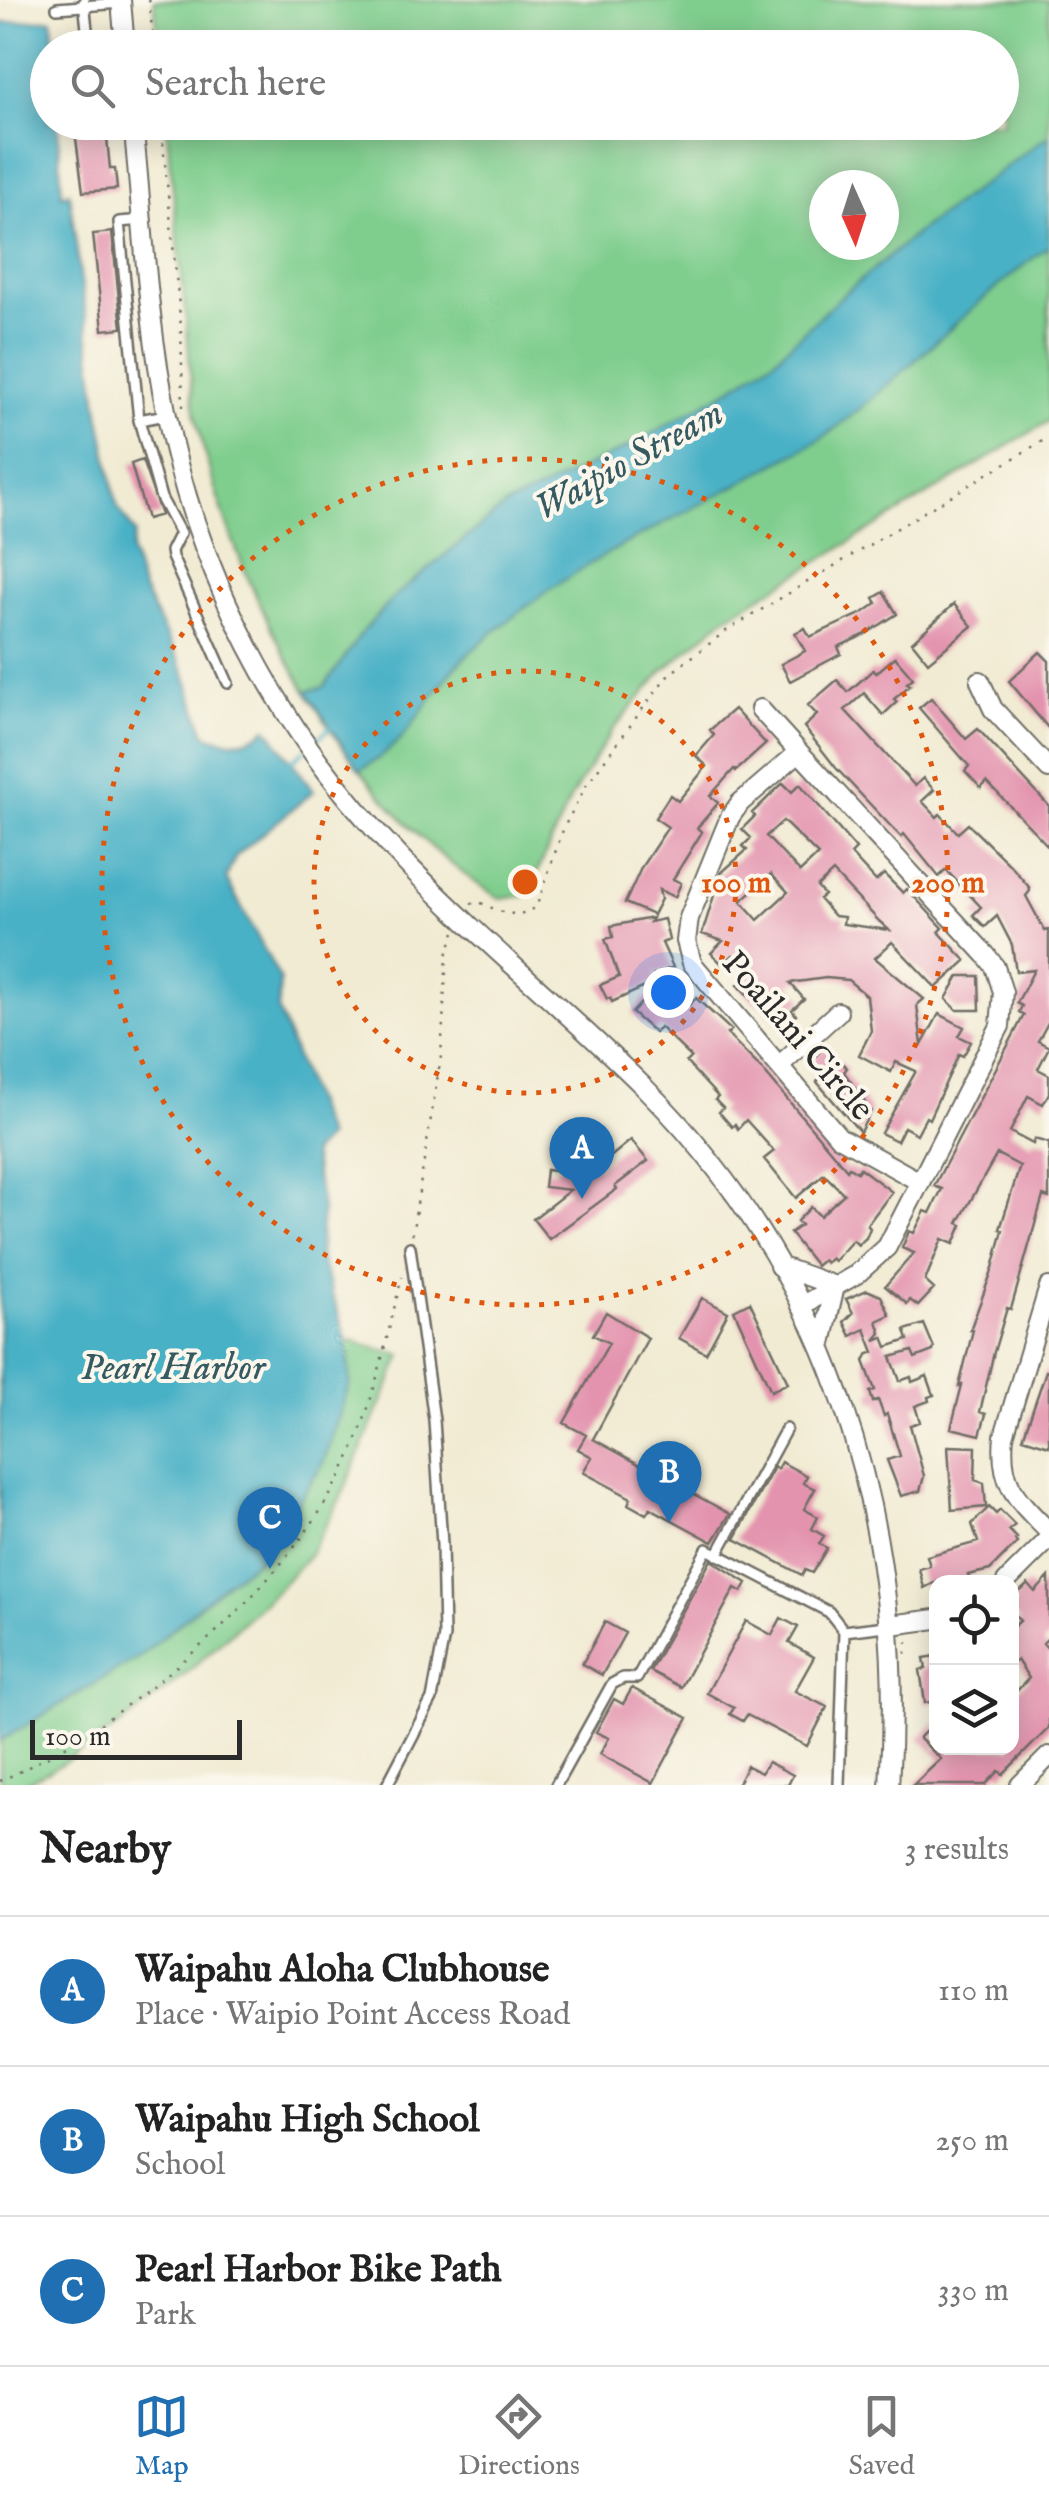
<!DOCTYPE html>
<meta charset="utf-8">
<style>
:root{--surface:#fff;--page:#f2f2f2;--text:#222;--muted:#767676;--line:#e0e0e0;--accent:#1f6fb2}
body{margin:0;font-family:"IM FELL English",serif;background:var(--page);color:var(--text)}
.controls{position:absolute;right:30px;bottom:30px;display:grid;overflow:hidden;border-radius:20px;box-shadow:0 5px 25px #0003}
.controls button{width:90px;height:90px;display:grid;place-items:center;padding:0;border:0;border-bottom:2px solid var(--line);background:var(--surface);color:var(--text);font:50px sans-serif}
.compass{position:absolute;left:809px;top:170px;width:90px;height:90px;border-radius:50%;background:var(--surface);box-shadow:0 5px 25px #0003;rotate:177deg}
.scale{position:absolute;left:30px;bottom:25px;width:212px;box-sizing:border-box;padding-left:10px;border:5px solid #2b2b2b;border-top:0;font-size:28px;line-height:35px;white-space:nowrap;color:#2b2b2b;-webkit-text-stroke:8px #fbf7ec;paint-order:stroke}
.you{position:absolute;left:668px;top:992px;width:35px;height:35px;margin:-25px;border:8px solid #fff;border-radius:50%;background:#1a73e8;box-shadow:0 0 0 15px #1a73e833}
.badge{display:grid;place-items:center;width:65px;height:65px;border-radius:50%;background:var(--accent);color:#fff;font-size:32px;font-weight:700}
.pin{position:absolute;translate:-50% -82px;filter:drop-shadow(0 2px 5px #0008)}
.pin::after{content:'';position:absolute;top:52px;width:35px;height:30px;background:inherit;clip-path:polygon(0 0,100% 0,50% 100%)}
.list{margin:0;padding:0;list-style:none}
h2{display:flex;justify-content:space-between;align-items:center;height:130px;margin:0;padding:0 40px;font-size:42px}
h2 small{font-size:32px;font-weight:400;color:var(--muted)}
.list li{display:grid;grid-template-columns:65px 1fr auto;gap:30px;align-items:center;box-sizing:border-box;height:150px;padding:0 40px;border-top:2px solid var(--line)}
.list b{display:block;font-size:38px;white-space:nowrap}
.list p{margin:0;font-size:32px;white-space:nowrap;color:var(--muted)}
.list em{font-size:32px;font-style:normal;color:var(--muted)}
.icon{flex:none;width:55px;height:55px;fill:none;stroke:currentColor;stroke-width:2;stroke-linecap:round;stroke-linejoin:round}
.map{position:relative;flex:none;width:1049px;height:1785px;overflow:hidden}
.search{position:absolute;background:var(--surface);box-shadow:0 5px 25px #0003;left:30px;right:30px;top:30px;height:110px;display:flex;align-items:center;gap:25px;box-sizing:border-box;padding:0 35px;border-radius:55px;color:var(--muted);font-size:38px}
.sheet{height:580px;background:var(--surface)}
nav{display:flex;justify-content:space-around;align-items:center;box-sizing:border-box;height:140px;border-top:2px solid var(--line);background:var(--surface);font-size:28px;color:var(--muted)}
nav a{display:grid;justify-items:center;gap:5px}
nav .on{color:var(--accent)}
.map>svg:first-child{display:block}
</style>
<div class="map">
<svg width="1049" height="1785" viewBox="0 0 1049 1785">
<rect width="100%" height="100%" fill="#fbf7ec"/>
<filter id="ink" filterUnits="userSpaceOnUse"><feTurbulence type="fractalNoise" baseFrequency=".01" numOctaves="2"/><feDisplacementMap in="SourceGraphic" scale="20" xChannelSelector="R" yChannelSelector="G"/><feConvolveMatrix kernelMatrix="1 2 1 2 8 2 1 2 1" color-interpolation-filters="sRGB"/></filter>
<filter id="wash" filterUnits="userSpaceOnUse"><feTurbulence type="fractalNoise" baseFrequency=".0048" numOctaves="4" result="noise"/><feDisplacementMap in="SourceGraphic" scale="40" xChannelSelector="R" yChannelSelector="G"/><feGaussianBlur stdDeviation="2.25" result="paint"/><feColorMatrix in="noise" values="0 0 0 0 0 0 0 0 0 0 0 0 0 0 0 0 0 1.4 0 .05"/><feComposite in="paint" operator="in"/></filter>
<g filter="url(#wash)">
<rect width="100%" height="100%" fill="#f1ebd3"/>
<path fill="#7fce8e" stroke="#557c5c" stroke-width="2.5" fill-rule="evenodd" d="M154 0H1049V421L722 620 663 671 612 731 571 797 527 895 501 899C345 805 234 592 196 417 190 385 189 351 186 319 179 253 173 188 166 123L1002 122V48L159 47ZM824 185H884V245H824Z
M347 1340 402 1355 341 1497 310 1554 276 1591 188 1672 129 1719 58 1766 21 1785H0V1741L142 1655 227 1582 264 1556 323 1463 350 1383Z"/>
<path fill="#48b1c6" stroke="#3a6e78" stroke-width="2.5" d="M52 19 54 47 48 48V122L58 123 62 195 69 192 99 412 117 506 135 533 131 551 142 588 184 671 205 734C226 744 248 744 267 728L314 791 236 856 226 878 280 979 278 1010 327 1138 312 1153 322 1209 319 1255 347 1340 350 1383 323 1463 263 1556 227 1582 142 1655 0 1741V23Z
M1049 135V246C971 303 906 375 829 433 811 446 789 456 769 467 693 511 609 546 538 598 514 616 488 635 466 656 427 693 410 746 359 770L306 691 324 687 361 634 395 596 505 506 626 448 727 391 775 359 837 300 919 231Z"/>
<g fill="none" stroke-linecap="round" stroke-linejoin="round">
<path stroke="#48b1c6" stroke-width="4" d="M312 743 331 727
M292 761 305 750"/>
</g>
<g id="blocks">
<path fill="#e393ae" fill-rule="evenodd" d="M106 128 110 169H115L117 189 83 192 75 131Z
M112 232 122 328 103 330 93 234Z
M142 460 161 515 147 519 131 464Z
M884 592 897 614 864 635 838 647 841 654 790 681 781 664 805 651 795 633 805 628 810 637 863 613 877 603 874 598Z
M954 604 972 626 928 662 912 642Z
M1040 652 1049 661V729L1009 681Z
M895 657 913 678 907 683 910 685 894 699 897 702 883 715 864 693 845 710 915 786 923 778 934 790 922 801 937 817 940 814 958 833 968 824 1012 867 1029 887 1030 891 1026 896 1045 931 1049 930V1021L1038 1041 1049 1047 1038 1069 1049 1075V1093L1043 1104 1028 1096 1010 1132 1033 1144 1034 1139 1049 1143V1198L1043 1196 1011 1309 1007 1308 994 1352 980 1412 986 1414 980 1435 951 1428 962 1385 959 1386 973 1330H970L993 1268 1003 1230 1000 1229 1020 1166 997 1154 958 1223 962 1225 954 1244 942 1239 925 1281 934 1289 918 1306 910 1300 907 1304 885 1286 914 1253 902 1248 909 1231 914 1233 925 1211 930 1213 942 1189 934 1186 1024 1015 1019 1012 1022 1006 1017 1003 1034 970 1016 972 1012 945 997 916 985 927 973 915 981 907 946 870 939 877 904 834 901 837 836 768 804 727 817 715 808 705 837 680 848 692 873 670 876 673Z
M931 698 966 739 978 729 1049 806V847L987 782 981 788 965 771 969 766 919 708Z
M734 709 766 744 736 771 734 769 710 796 718 803 697 828 702 832 673 879 681 883 675 897 659 890 661 899 653 915 625 903 642 866 668 827 655 818 670 795 678 801 707 766 696 756 714 735 710 730Z
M783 783 792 792 800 784 856 849 851 854 876 881 884 874 903 893 907 889 943 928 939 932 966 961 936 988 892 942 875 958 924 999 917 1005 922 1045 939 1014 964 1027 959 1036 971 1042 963 1056 959 1054 929 1119 926 1117 917 1134 904 1127 897 1141 881 1133 916 1071 896 1062 891 1072 859 1055 871 1031 867 996 848 980 826 978 790 983 804 999 792 1010 796 1015 782 1027 760 1002 757 1005 738 985 751 973 733 955 723 965 711 953 723 941 702 934 721 873 747 850 743 846 751 838 742 829 755 816 752 813ZM783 821 818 855 800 872 766 836ZM833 872 879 921 889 930 843 924 844 917 834 916 819 899 824 895 817 887ZM771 874 788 892 758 920 741 901Z
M652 918 650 922 664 919 669 940 662 943 673 967 654 975 660 980 612 1002 610 998 607 999 600 985 619 977 605 939 613 937 611 926Z
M959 976H979L980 1010H957L946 999Z
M661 981 689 1005 696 998 731 1030 727 1034 761 1068 847 1170 849 1167 857 1172 860 1168 892 1192 867 1225 870 1228 866 1238 858 1245 853 1240 834 1261 831 1258 826 1263 823 1260 816 1266 790 1233 801 1225 797 1221 811 1207 820 1216 844 1194 824 1174 796 1198 764 1159 774 1151 746 1120 738 1129 735 1124 732 1127 719 1112 723 1108 715 1100 718 1097 686 1062 691 1057 660 1027 655 1033 632 1013Z
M824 1047 847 1068 844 1072 871 1111 860 1132 817 1082 825 1072 812 1060Z
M631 1140 648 1161 615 1186 617 1189 549 1239 533 1219 570 1190 544 1187 546 1170 555 1171 582 1150 597 1168Z
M867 1290 881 1296 890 1315 877 1321 881 1333 875 1340 883 1337 887 1347 908 1340 905 1330 924 1324 934 1348 933 1351 915 1358 912 1351 891 1357 900 1381 911 1377 912 1382 927 1376 934 1395 928 1397 929 1401 915 1406 920 1422 910 1425 924 1476 920 1491 901 1496 887 1460 900 1456 887 1414 884 1416 878 1400 873 1402 870 1392 875 1390 864 1361 867 1355 874 1352 865 1329 851 1336 844 1322 853 1313 846 1299Z
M702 1298 728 1312 706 1353 679 1338Z
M750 1302 788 1383 771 1391 734 1310Z
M606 1312 648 1338 593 1439 730 1514 713 1542 650 1508 646 1514 628 1504 631 1498 583 1472 592 1457 578 1449 586 1435 564 1423 609 1343 593 1335Z
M1046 1371 1049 1372V1446L1023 1438Z
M948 1446 976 1447 975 1480 984 1483 986 1507 952 1510Z
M781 1462 807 1476 803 1483 815 1489 804 1509 818 1517 812 1529 824 1536 819 1544 827 1548 812 1573 805 1570 802 1575 735 1539 774 1467 777 1469Z
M989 1507 996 1514 1000 1510 1015 1525 1009 1530 1017 1538 1015 1540 1017 1543 990 1570 968 1575 970 1582H936L924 1588 919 1569 930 1566 927 1556 978 1542 972 1524Z
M711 1560 747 1583 742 1592 735 1588 681 1687 650 1671Z
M1049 1577V1637L1043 1643 1049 1650V1728L1003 1774 999 1771 985 1785H913L941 1759 919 1738 936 1721V1748H1012V1696L1029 1678 1017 1660 1012 1664V1628L1020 1621 1012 1612V1605L1016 1600 1014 1597 1028 1584 1035 1592Z
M781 1618 798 1627 789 1643 814 1657 795 1691 827 1707 807 1746 747 1715 743 1721 730 1714 734 1708 707 1693 746 1621 772 1635Z
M605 1622 625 1633 602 1675 582 1664Z
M936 1656V1701L925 1703 920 1670 926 1669 924 1658Z
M632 1688 688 1718 653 1783 600 1754 609 1738 596 1732 614 1699 623 1704Z
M768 1762 793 1775 788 1785H737L747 1766 761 1773Z"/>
</g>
</g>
<g filter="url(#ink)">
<use href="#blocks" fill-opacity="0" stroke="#706e66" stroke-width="2.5"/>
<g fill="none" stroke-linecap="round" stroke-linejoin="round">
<g stroke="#706e66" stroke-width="14">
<path id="lane" d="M84 1 89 48
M57 8 121 3
M143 220 119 222 139 420 161 498 180 533 171 551 172 557 228 683
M139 420 166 415
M717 1555 786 1429
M844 1631 886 1626
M387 1785 432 1699 444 1636 442 1544 434 1420 410 1247
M556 1785 612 1684 623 1678H637L707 1549 829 1612 844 1631 839 1785"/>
</g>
<g stroke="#706e66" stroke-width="22">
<path id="street" d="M121 0 125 48
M133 122C143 220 147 320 167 416 188 522 231 625 288 716 380 863 523 967 644 1087 832 1275 908 1523 889 1785
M980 681 993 709 1049 769
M760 709 799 752
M780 1065 838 1012
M779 1266 835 1286 821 1348
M1049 1287 1004 1436C999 1485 1017 1499 1049 1532
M801 1306 857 1274 887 1247 1000 1026 1003 992 995 967 986 955 799 752 740 803 730 817 689 918 686 941 692 963 839 1137 920 1182
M1006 1582 1049 1539
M891 1625 936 1619
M1020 1785 1049 1756"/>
</g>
<path stroke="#706e66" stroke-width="2.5" stroke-dasharray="2.5 8" stroke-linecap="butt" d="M149 0 154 48
M161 122 181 327 183 407
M471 904 479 902C498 911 519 922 537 905L564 827 587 784 667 676 726 631 1049 437
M412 1235 441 1056 447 955 455 932
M906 1654 907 1642
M0 1781C124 1724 286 1591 345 1467 374 1406 385 1342 402 1277"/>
<use href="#lane" stroke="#fff" stroke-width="9"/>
<use href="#street" stroke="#fff" stroke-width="18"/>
</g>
</g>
<g fill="none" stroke="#df570e" stroke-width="5" stroke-dasharray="5 10">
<circle cx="525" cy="882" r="211"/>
<circle cx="525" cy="882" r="423"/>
</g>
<g text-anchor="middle" stroke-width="8" stroke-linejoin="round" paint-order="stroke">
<g font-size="35" fill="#2b2b2b" stroke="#fbf7ec">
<text transform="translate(799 1035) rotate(49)" y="12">Poailani Circle</text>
</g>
<g font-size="38" font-style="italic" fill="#355a61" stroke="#fbf7ec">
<text transform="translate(628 459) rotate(-29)" y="13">Waipio Stream</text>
<text x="173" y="1379">Pearl Harbor</text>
</g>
</g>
<circle cx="525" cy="882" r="15" fill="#df570e" stroke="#fbf7ec" stroke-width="5"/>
<g font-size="30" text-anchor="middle" font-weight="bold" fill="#df570e" stroke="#fbf7ec" stroke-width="8" stroke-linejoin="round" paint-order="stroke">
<text x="736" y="892">100 m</text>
<text x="948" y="892">200 m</text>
</g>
</svg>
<div class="controls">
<button><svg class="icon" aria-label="locate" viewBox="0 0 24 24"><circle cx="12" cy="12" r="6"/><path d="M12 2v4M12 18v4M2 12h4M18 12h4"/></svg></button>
<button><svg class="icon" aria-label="layers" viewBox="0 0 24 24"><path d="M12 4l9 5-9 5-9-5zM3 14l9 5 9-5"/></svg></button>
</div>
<svg class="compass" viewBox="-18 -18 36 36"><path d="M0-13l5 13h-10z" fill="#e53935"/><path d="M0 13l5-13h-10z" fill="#767676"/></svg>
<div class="scale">100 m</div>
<div class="you"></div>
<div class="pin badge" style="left:582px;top:1199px">A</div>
<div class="pin badge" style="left:669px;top:1523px">B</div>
<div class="pin badge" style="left:270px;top:1569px">C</div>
<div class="search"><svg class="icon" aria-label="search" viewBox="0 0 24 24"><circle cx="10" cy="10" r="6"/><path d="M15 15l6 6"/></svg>Search here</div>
</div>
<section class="sheet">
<h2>Nearby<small>3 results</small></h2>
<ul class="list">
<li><span class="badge">A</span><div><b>Waipahu Aloha Clubhouse</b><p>Place · Waipio Point Access Road</p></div><em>110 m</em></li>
<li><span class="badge">B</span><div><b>Waipahu High School</b><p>School</p></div><em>250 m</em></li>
<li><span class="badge">C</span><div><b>Pearl Harbor Bike Path</b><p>Park</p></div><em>330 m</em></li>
</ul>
</section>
<nav>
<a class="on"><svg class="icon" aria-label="map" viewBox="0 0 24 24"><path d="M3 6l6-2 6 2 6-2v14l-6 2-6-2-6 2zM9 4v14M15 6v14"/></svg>Map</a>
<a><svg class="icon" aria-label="directions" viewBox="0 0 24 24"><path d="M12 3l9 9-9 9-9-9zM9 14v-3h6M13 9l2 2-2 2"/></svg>Directions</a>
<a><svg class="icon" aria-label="saved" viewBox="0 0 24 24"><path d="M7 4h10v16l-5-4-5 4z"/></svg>Saved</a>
</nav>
